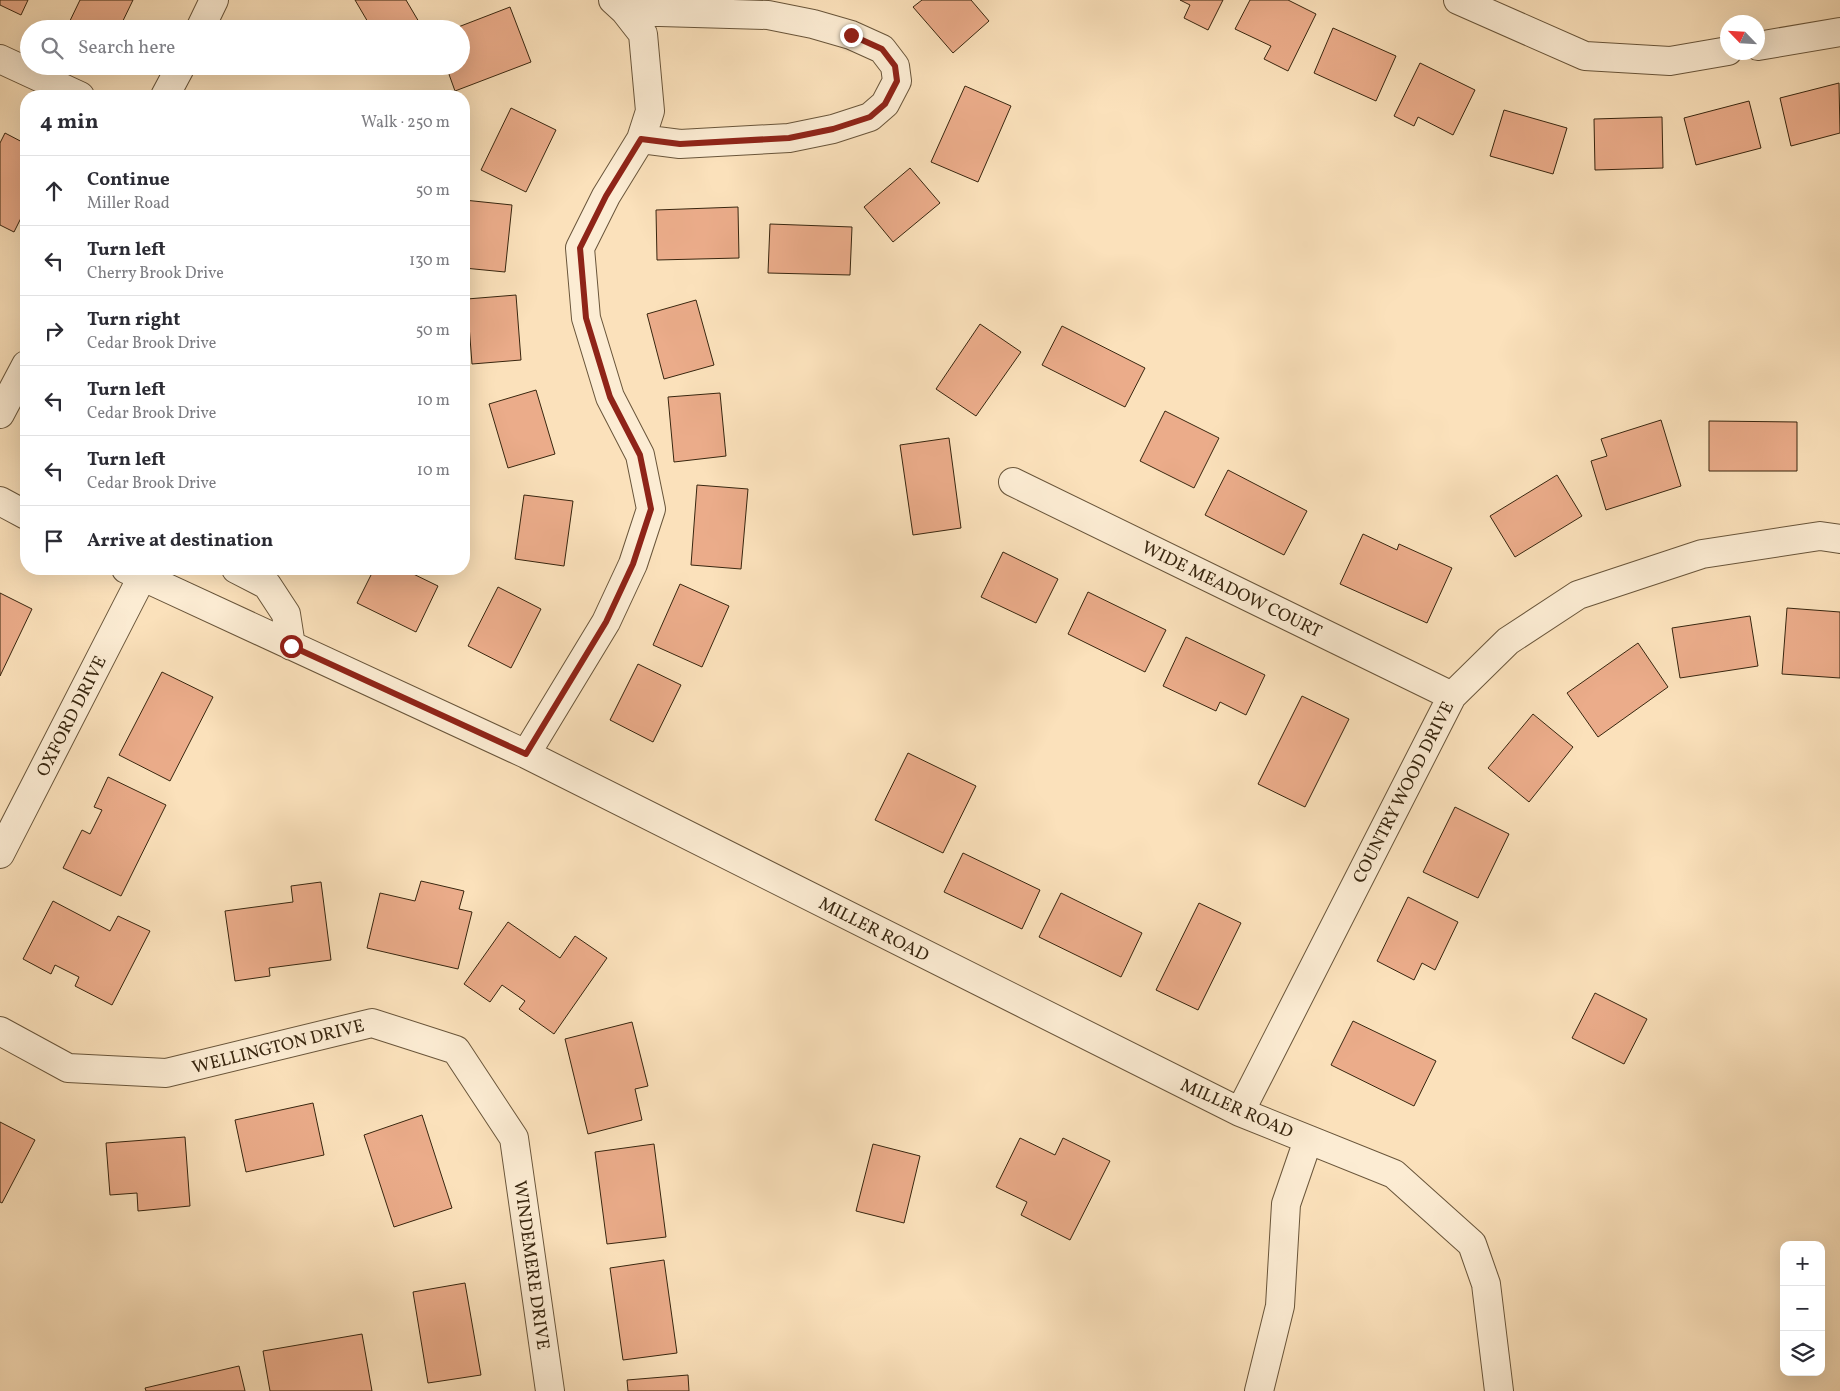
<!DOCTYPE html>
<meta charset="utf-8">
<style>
:root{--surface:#fff;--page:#f7f7f7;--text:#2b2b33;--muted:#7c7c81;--line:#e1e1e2}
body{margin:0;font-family:Vollkorn,serif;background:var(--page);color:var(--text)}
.controls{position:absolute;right:15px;bottom:15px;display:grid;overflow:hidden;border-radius:10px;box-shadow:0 5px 20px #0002}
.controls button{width:45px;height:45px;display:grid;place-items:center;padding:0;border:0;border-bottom:1px solid var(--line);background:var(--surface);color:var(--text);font:25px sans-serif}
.compass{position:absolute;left:1720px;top:15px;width:45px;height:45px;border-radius:50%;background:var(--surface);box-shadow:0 5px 20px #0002;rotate:295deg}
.stop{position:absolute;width:15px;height:15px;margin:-11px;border:4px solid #8f2418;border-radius:50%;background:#fff}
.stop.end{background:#8f2418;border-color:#fff;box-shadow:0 1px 5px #0008}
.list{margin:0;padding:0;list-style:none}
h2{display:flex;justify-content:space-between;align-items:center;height:65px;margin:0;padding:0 20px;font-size:21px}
h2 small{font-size:16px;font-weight:400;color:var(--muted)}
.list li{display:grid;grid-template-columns:32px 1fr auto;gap:15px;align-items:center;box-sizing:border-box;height:70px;padding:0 20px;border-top:1px solid var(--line)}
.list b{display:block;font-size:19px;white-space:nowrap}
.list p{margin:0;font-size:16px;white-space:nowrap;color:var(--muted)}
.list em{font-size:16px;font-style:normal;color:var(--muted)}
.icon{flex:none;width:28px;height:28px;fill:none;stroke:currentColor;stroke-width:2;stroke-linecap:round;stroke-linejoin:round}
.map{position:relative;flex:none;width:1840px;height:1391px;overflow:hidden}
.search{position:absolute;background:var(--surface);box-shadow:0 5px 20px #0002;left:20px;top:20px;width:450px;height:55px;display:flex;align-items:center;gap:12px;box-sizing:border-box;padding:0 18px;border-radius:28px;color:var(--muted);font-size:19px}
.panel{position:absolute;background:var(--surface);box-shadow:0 5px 20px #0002;left:20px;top:90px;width:450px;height:485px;border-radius:20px}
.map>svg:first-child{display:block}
</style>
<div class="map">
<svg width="1840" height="1391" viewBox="0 0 1840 1391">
<rect width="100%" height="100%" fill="#fbe1bb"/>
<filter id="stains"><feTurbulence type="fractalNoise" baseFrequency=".004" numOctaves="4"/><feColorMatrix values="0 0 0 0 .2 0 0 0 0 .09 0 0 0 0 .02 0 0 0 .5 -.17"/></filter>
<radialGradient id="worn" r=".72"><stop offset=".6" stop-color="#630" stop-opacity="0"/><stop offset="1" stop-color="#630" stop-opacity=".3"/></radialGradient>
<path fill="#ebac8a" stroke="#38260f" d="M0 0H28L21 15 0 5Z
M80 0H133L119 29H66Z
M355 0H406L419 22 407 29H372Z
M922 0H971L989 21 953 53 913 7Z
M1180 0H1223L1208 30 1184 18 1190 5Z
M1250 0H1288L1316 14 1288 71 1264 59 1271 46 1235 29Z
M510 7 531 62 455 91 446 66H461V29H453Z
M1333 28 1396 56 1376 101 1314 73Z
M1420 63 1475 90 1453 135 1418 117 1414 126 1394 116Z
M1839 83 1840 133 1791 146 1780 98Z
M965 86 1011 106 978 182 931 162Z
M1749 101 1761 148 1696 165 1684 118Z
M511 108 556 130 526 192 481 170Z
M1504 110 1567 128 1553 174 1490 156Z
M1662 117 1663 168 1595 170 1594 119Z
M5 133 26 144V208L14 232 0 225V143Z
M910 168 940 203 893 242 864 207Z
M464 200 512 205 505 272 464 268Z
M738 207 739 258 657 260 656 210Z
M770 224 852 227 850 275 768 273Z
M516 295 521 360 472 364 467 299Z
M696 300 714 365 664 379 647 314Z
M980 324 1021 352 976 416 936 389Z
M1062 326 1145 368 1125 407 1042 365Z
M536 390 555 454 508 468 489 404Z
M720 393 726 456 674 462 668 397Z
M1165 411 1219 438 1194 488 1140 461Z
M1661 420 1681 486 1606 510 1591 461 1607 456 1601 439Z
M1709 421 1797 422V471H1709Z
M949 438 961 528 913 535 900 445Z
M1228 470 1307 511 1284 555 1205 515Z
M1557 475 1582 516 1515 557 1490 516Z
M697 485 748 489 741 569 691 565Z
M524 495 573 501 564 566 515 559Z
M1363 534 1397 550 1399 544 1452 568 1427 623 1340 584Z
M1003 552 1058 579 1036 623 981 597Z
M374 569H403L438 586 416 632 357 603Z
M680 584 729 606 702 667 653 645Z
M498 587 541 609 511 668 468 646Z
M1088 592 1166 630 1145 672 1068 634Z
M0 593 32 609 0 676Z
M1787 608 1840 612V678L1782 674Z
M1750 616 1758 666 1680 678 1672 628Z
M1186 637 1265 675 1246 715 1220 702 1216 711 1163 686Z
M1638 643 1668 687 1598 737 1567 693Z
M638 664 681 685 653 742 610 720Z
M162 672 213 697 170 781 119 755Z
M1302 696 1349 719 1305 807 1258 784Z
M1533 714 1573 747 1529 802 1488 768Z
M908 753 976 786 943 853 875 820Z
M108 777 166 805 121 896 63 868 82 830 90 834 102 810 94 807Z
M1455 807 1509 834 1478 898 1423 872Z
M963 853 1040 890 1022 929 944 892Z
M421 881 464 891 459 909 472 912 458 969 367 948 380 893 415 901Z
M321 882 331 960 269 968 270 976 235 981 225 911 293 902 291 886Z
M1061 893 1142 933 1121 977 1039 937Z
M1408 897 1458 922 1435 970 1422 963 1414 980 1377 961Z
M53 901 110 931 118 916 150 931 112 1005 75 986 79 977 55 965 51 974 23 959Z
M1199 903 1241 923 1198 1010 1156 990Z
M508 922 560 958 575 936 607 958 554 1034 519 1009 525 1001 502 985 490 1002 464 984Z
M1595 993 1647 1019 1624 1064 1572 1038Z
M1353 1021 1436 1061 1414 1106 1331 1065Z
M632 1022 648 1086 635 1089 642 1120 588 1134 565 1039Z
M313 1103 324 1155 246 1172 235 1120Z
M422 1115 452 1208 394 1227 364 1135Z
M0 1122 35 1140 2 1203 0 1202Z
M185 1137 190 1206 138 1211 137 1193 110 1195 106 1143Z
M1020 1138 1055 1155 1063 1138 1110 1161 1070 1240 1021 1215 1027 1202 996 1187Z
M654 1144 666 1237 607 1244 595 1152Z
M873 1144 920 1156 904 1223 856 1211Z
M664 1260 677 1353 623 1360 610 1268Z
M465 1283 481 1375 428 1383 413 1292Z
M362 1334 372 1391H270L263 1351Z
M239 1366 245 1391H146L145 1388Z
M688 1375 689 1391H628L627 1380Z"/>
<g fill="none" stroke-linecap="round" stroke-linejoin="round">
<g stroke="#69553a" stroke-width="30">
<path id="minor" d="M1458 0 1585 56 1670 61 1728 51
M625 11 768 15 813 24 851 35 882 49 895 66 897 81 885 104 870 117 833 129 789 138 680 144 641 139
M200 29 214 0
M1758 46 1840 32
M0 59 80 96
M165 96 181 66
M0 414 26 365
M1013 482 1452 696
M0 501 26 515
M126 569 526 754 1240 1112 1394 1174 1472 1244 1486 1284 1499 1391
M236 569 267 585 286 614 291 646
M526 754 606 622 633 564 651 509 640 455 610 397 586 318 580 248 606 196 641 139 650 111 643 34 625 11 613 0
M0 854 142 577
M0 1031 68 1068 166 1073 372 1023 456 1050 514 1138 550 1391
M1240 1112 1452 696 1508 641 1578 595 1702 554 1820 536 1840 539
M1259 1391 1280 1306 1286 1204 1308 1140"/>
</g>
<use href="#minor" stroke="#fcecd3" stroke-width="28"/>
</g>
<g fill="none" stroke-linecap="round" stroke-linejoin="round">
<path stroke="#8f2418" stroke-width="6" d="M291 646 526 754 606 622 633 564 651 509 640 455 610 397 586 318 580 248 606 196 641 139 680 144 789 138 833 129 870 117 885 104 897 81 895 66 882 49 851 35"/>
</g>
<g text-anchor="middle" stroke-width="4" stroke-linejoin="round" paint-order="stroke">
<g font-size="18" fill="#38260f" stroke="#fcecd3">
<text transform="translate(1232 589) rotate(26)" y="6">WIDE MEADOW COURT</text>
<text transform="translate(71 716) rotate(-63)" y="6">OXFORD DRIVE</text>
<text transform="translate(1403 792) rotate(-63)" y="6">COUNTRY WOOD DRIVE</text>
<text transform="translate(874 929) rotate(27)" y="6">MILLER ROAD</text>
<text transform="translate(278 1046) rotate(-14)" y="6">WELLINGTON DRIVE</text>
<text transform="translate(1237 1108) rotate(24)" y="6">MILLER ROAD</text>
<text transform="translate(532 1265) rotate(82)" y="6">WINDEMERE DRIVE</text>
</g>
</g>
<rect width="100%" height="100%" filter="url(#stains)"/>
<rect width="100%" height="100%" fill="url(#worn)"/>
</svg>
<div class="controls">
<button>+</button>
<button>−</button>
<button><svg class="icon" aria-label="layers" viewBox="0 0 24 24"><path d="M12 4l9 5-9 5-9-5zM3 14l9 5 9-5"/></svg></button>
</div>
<svg class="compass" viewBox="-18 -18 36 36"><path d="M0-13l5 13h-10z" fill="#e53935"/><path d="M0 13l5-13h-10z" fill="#7c7c81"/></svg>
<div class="stop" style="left:291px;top:646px"></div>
<div class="stop end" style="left:851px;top:35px"></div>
<div class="search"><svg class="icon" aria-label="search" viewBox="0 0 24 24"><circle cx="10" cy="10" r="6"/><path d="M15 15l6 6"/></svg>Search here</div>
<section class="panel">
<h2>4 min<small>Walk · 250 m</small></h2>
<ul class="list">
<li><svg class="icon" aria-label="ahead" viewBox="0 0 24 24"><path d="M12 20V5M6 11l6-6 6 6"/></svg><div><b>Continue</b><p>Miller Road</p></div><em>50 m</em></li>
<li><svg class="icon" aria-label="left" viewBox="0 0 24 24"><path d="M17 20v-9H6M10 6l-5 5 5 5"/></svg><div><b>Turn left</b><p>Cherry Brook Drive</p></div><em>130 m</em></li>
<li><svg class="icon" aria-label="right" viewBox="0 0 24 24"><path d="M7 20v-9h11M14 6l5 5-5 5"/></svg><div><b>Turn right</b><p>Cedar Brook Drive</p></div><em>50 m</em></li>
<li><svg class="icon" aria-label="left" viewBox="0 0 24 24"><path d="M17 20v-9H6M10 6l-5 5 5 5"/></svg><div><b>Turn left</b><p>Cedar Brook Drive</p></div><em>10 m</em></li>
<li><svg class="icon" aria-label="left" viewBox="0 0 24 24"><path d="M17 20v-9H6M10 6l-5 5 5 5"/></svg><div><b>Turn left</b><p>Cedar Brook Drive</p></div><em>10 m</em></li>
<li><svg class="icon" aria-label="arrive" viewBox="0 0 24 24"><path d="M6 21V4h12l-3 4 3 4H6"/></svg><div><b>Arrive at destination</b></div></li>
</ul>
</section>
</div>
